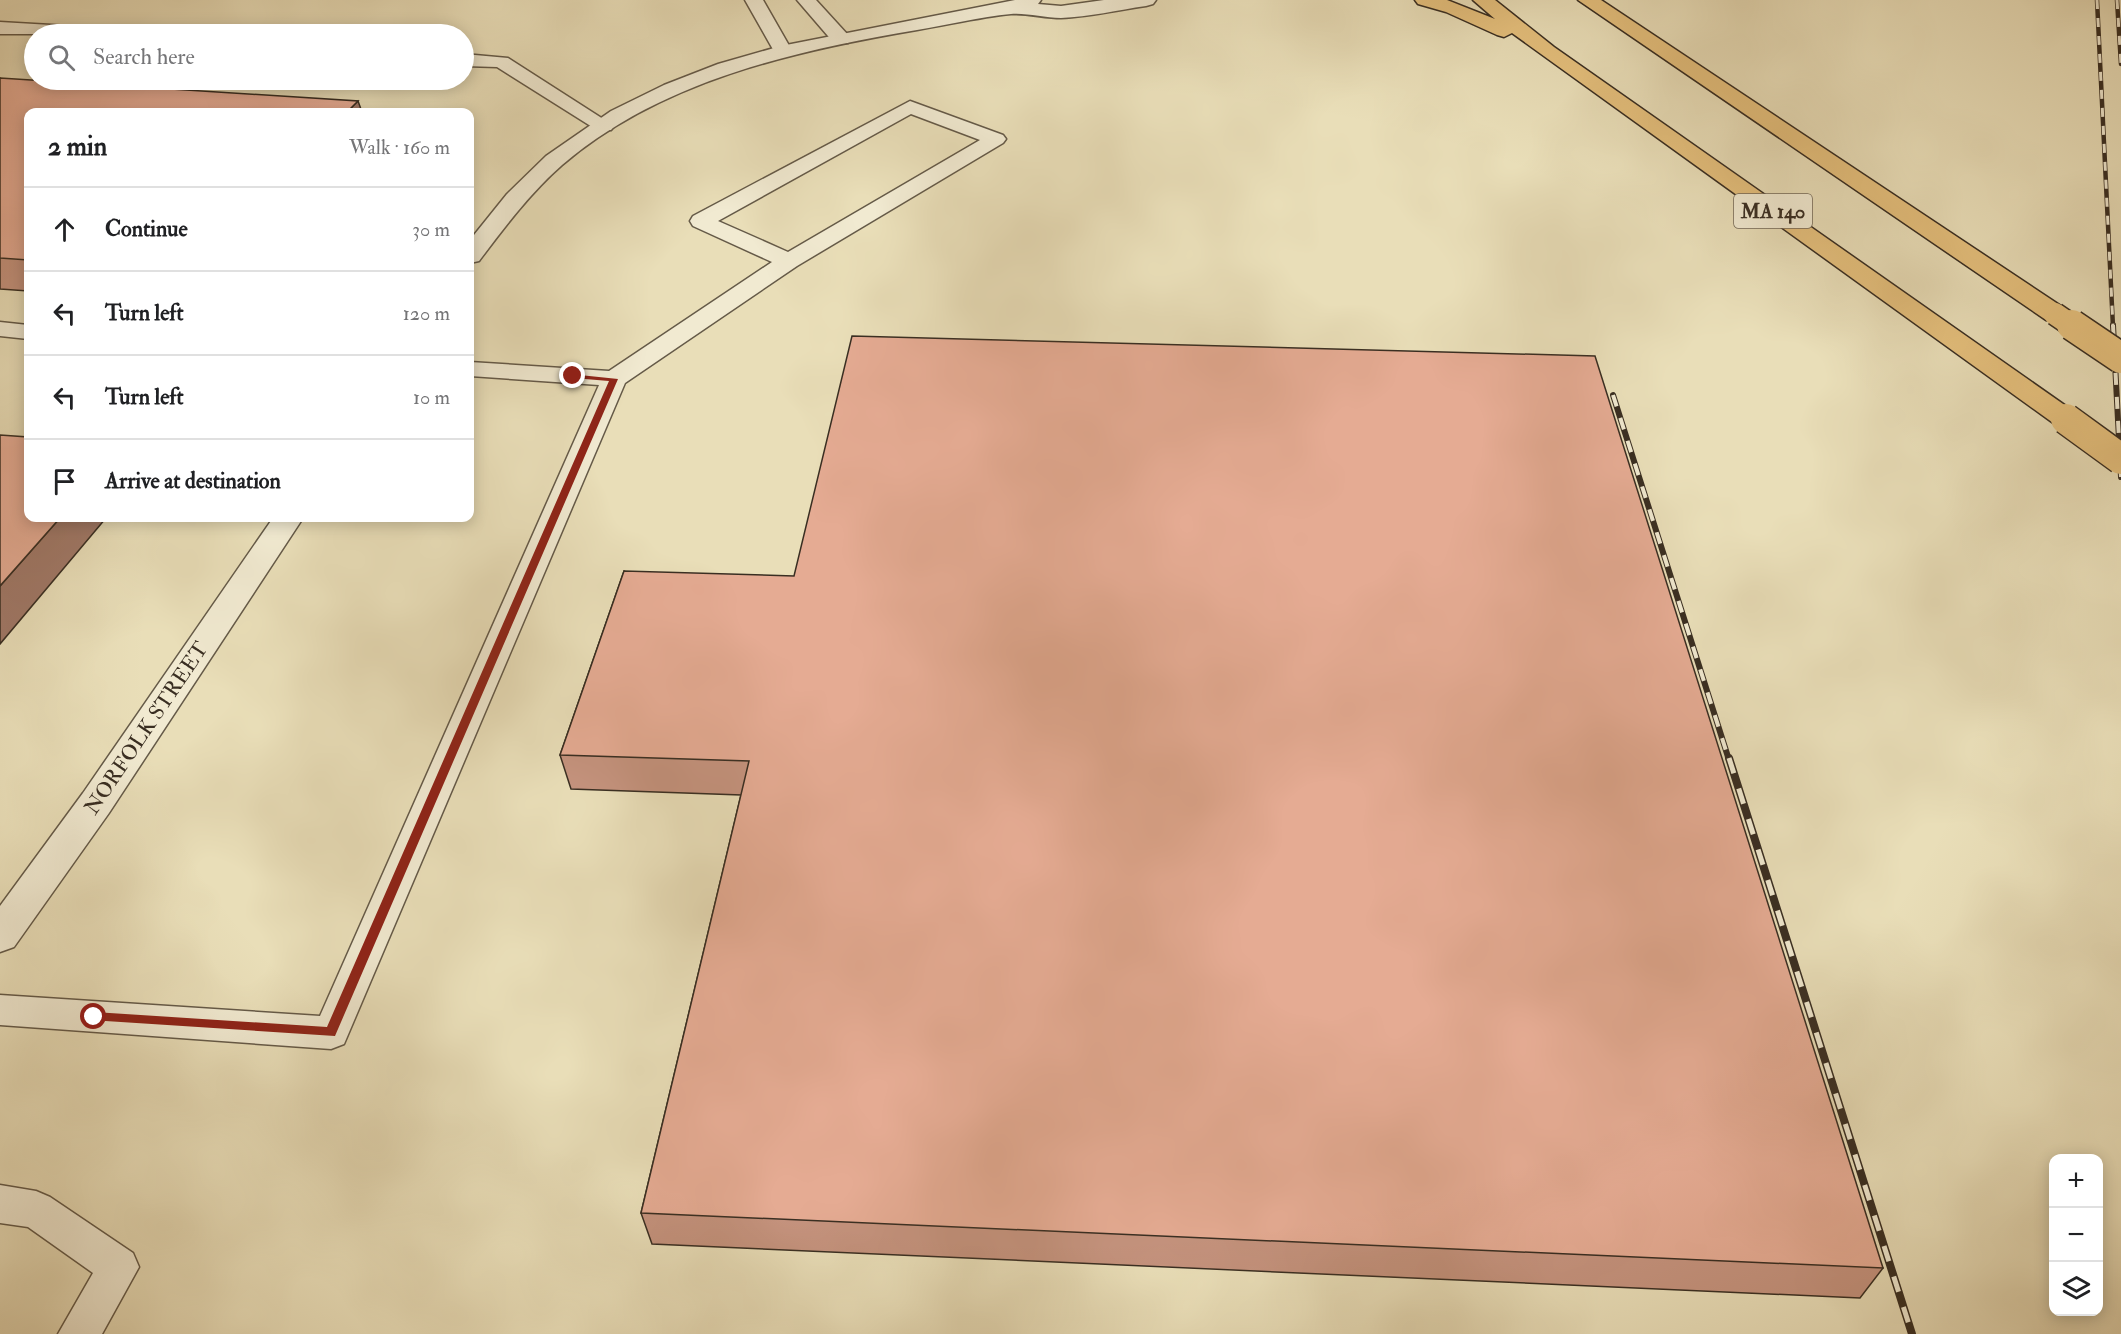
<!DOCTYPE html>
<meta charset="utf-8">
<style>
:root{--surface:#fff;--page:#f6f6f6;--text:#202124;--muted:#757577;--line:#e0e0e0}
body{margin:0;font-family:"IM FELL Double Pica",serif;background:var(--page);color:var(--text)}
.controls{position:absolute;right:18px;bottom:18px;display:grid;overflow:hidden;border-radius:12px;box-shadow:0 3px 15px #0003}
.controls button{width:54px;height:54px;display:grid;place-items:center;padding:0;border:0;border-bottom:2px solid var(--line);background:var(--surface);color:var(--text);font:30px sans-serif}
.stop{position:absolute;width:18px;height:18px;margin:-14px;border:4px solid #8f2418;border-radius:50%;background:#fff}
.stop.end{background:#8f2418;border-color:#fff;box-shadow:0 2px 6px #0008}
.list{margin:0;padding:0;list-style:none}
h2{display:flex;justify-content:space-between;align-items:center;height:78px;margin:0;padding:0 24px;font-size:26px}
h2 small{font-size:20px;font-weight:400;color:var(--muted)}
.list li{display:grid;grid-template-columns:39px 1fr auto;gap:18px;align-items:center;box-sizing:border-box;height:84px;padding:0 24px;border-top:2px solid var(--line)}
.list b{display:block;font-size:22px;white-space:nowrap}
.list em{font-size:20px;font-style:normal;color:var(--muted)}
.icon{flex:none;width:33px;height:33px;fill:none;stroke:currentColor;stroke-width:2;stroke-linecap:round;stroke-linejoin:round}
.map{position:relative;flex:none;width:2121px;height:1334px;overflow:hidden}
.search{position:absolute;background:var(--surface);box-shadow:0 3px 15px #0003;left:24px;top:24px;width:450px;height:66px;display:flex;align-items:center;gap:15px;box-sizing:border-box;padding:0 21px;border-radius:33px;color:var(--muted);font-size:22px}
.panel{position:absolute;background:var(--surface);box-shadow:0 3px 15px #0003;left:24px;top:108px;width:450px;height:414px;border-radius:12px}
.map>svg:first-child{display:block}
</style>
<div class="map">
<svg width="2121" height="1334" viewBox="0 0 2121 1334">
<rect width="100%" height="100%" fill="#e9deb8"/>
<filter id="stains"><feTurbulence type="fractalNoise" baseFrequency=".00333" numOctaves="4"/><feColorMatrix values="0 0 0 0 .2 0 0 0 0 .09 0 0 0 0 .02 0 0 0 .5 -.17"/></filter>
<radialGradient id="worn" r=".72"><stop offset=".6" stop-color="#630" stop-opacity="0"/><stop offset="1" stop-color="#630" stop-opacity=".3"/></radialGradient>
<g fill="none" stroke-linecap="round" stroke-linejoin="round">
<g stroke="#655a48" stroke-width="3">
<path id="lane" d="M745 0H763L791 49 789 53H775Z
M797 0H816L848 35 850 39 848 43H834Z
M0 22 103 28 112 34H0Z
M464 54 508 58 614 126 611 130H597L497 67 464 66Z
M910 101 1003 135 1006 139 1003 143 797 266 625 383 344 1044 331 1049 0 1025V995L320 1016 599 385 470 376V362L609 371 772 262 693 226 690 221 693 216ZM911 114 980 140 788 252 718 221Z
M0 322 28 325V339L0 336Z
M0 1185 36 1191 50 1197 133 1253 139 1267 102 1334H58L93 1273 28 1227 0 1223Z"/>
</g>
<g stroke="#655a48" stroke-width="3">
<path id="street" d="M1015 0H1041L1038 4 1061 6 1104 0H1156L1153 4 1146 6C1118 10 1089 17 1061 18 1044 18 1027 13 1011 14 980 17 948 25 917 30 793 51 660 81 562 165 530 193 504 228 479 261L470 263V240L507 194 546 156 611 111 664 85 718 64 781 46Z
M273 518H303L109 813 14 947 0 952V906L83 793Z"/>
</g>
<g stroke="#392e22" stroke-width="3">
<path id="highway" d="M1415 0H1447L1495 19 1473 0H1495L1554 47 2076 413 2080 419 2076 425 2066 427 2056 425 1512 33 1504 37 1497 35 1446 12 1418 4Z
M1578 0H1601L2064 308 2068 314 2064 320 2055 322 2046 320Z"/>
</g>
<use href="#lane" fill="#f1ead1" fill-rule="evenodd"/>
<use href="#street" fill="#f1ead1" fill-rule="evenodd"/>
<use href="#highway" fill="#e4bf7c" fill-rule="evenodd"/>
<g stroke="#392e22" stroke-width="4.5">
<path id="rail-far2" d="M2097 0 2113 327
M2117 0 2121 64"/>
</g>
<g stroke="#392e22" stroke-width="6">
<path id="rail-far1" d="M2113 325 2121 477
M1613 395 1729 760"/>
</g>
<g stroke="#392e22" stroke-width="8">
<path id="rail" d="M1729 758 1912 1334"/>
</g>
<use href="#rail-far2" stroke="#f1ead1" stroke-width="3" stroke-dasharray="9" stroke-linecap="butt"/>
<use href="#rail-far1" stroke="#f1ead1" stroke-width="4" stroke-dasharray="12" stroke-linecap="butt"/>
<use href="#rail" stroke="#f1ead1" stroke-width="5" stroke-dasharray="16" stroke-linecap="butt"/>
<g stroke="#392e22" stroke-width="25" stroke-linecap="butt">
<path id="highway-bridge-far1" d="M2055 314 2074 327"/>
</g>
<g stroke="#392e22" stroke-width="33" stroke-linecap="butt">
<path id="highway-bridge" d="M2072 325 2121 358
M2066 419 2121 459"/>
</g>
<use href="#highway-bridge-far1" stroke="#e4bf7c" stroke-width="22"/>
<use href="#highway-bridge" stroke="#e4bf7c" stroke-width="30"/>
</g>
<path fill="#c5937e" stroke="#392e22" stroke-width="1.5" d="M0 78 28 112V291L0 289Z
M624 571 1883 1268 1860 1298 652 1244 641 1213 741 795 571 789 560 755Z"/>
<path fill="#a07867" stroke="#392e22" stroke-width="1.5" d="M358 101 362 112H347Z
M60 518H106L0 644V586Z"/>
<path fill="#e5ab93" stroke="#392e22" stroke-width="1.5" d="M0 78 358 101 347 112H28V260L0 258Z
M852 336 1595 356 1883 1268 641 1213 749 761 560 755 624 571 794 576Z
M0 435 28 437V518H60L0 586Z"/>
<path fill="#8f2418" d="M570 374 618 379 335 1036 90 1020V1013L94 1012 327 1027 609 381 573 378Z"/>
<g text-anchor="middle" stroke-width="5" stroke-linejoin="round" paint-order="stroke">
<rect fill="#f1ead1" stroke="#706656" stroke-width="1.5" x="1734" y="194" width="78" height="34" rx="4.5"/>
<g font-size="20" font-weight="bold" fill="#392e22">
<text x="1773" y="218">MA 140</text>
</g>
<g font-size="21" fill="#392e22" stroke="#f1ead1">
<text transform="translate(146 728) rotate(-56)" y="7">NORFOLK STREET</text>
</g>
</g>
<rect width="100%" height="100%" filter="url(#stains)"/>
<rect width="100%" height="100%" fill="url(#worn)"/>
</svg>
<div class="controls">
<button>+</button>
<button>−</button>
<button><svg class="icon" aria-label="layers" viewBox="0 0 24 24"><path d="M12 4l9 5-9 5-9-5zM3 14l9 5 9-5"/></svg></button>
</div>
<div class="stop" style="left:94px;top:1017px"></div>
<div class="stop end" style="left:573px;top:376px"></div>
<div class="search"><svg class="icon" aria-label="search" viewBox="0 0 24 24"><circle cx="10" cy="10" r="6"/><path d="M15 15l6 6"/></svg>Search here</div>
<section class="panel">
<h2>2 min<small>Walk · 160 m</small></h2>
<ul class="list">
<li><svg class="icon" aria-label="ahead" viewBox="0 0 24 24"><path d="M12 20V5M6 11l6-6 6 6"/></svg><div><b>Continue</b></div><em>30 m</em></li>
<li><svg class="icon" aria-label="left" viewBox="0 0 24 24"><path d="M17 20v-9H6M10 6l-5 5 5 5"/></svg><div><b>Turn left</b></div><em>120 m</em></li>
<li><svg class="icon" aria-label="left" viewBox="0 0 24 24"><path d="M17 20v-9H6M10 6l-5 5 5 5"/></svg><div><b>Turn left</b></div><em>10 m</em></li>
<li><svg class="icon" aria-label="arrive" viewBox="0 0 24 24"><path d="M6 21V4h12l-3 4 3 4H6"/></svg><div><b>Arrive at destination</b></div></li>
</ul>
</section>
</div>
